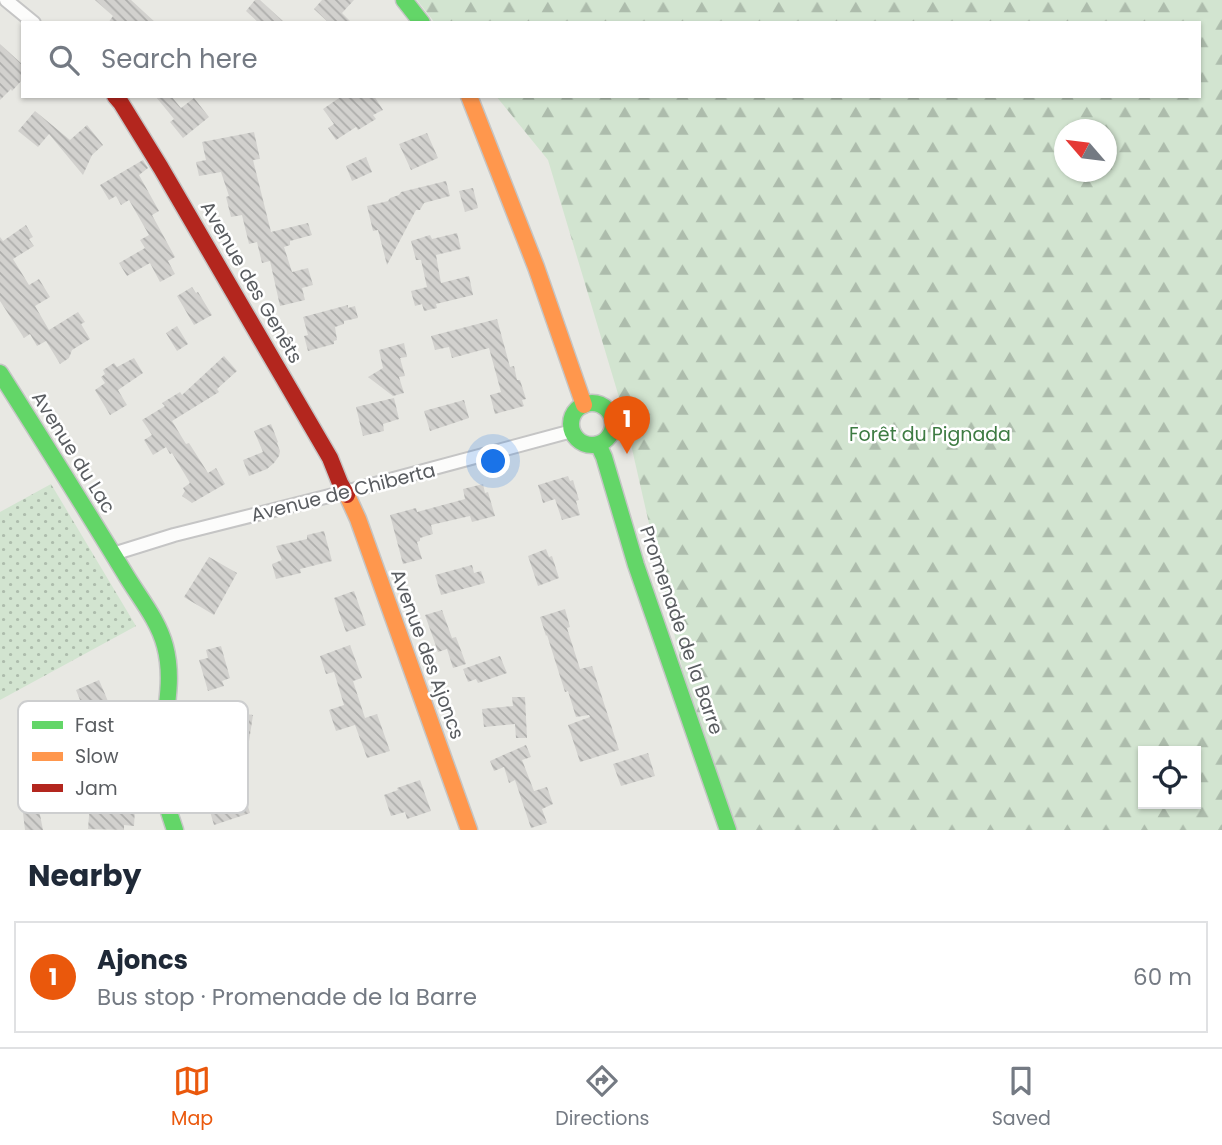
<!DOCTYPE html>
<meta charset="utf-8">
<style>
:root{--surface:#fff;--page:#f2f2f3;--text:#1f2937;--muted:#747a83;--line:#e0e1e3;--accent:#ea580c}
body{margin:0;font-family:Poppins,sans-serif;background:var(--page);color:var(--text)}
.controls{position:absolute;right:21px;bottom:21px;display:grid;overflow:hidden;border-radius:0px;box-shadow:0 2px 5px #0004}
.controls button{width:63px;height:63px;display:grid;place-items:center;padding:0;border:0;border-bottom:2px solid var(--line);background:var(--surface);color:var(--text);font:35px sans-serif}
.compass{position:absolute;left:1054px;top:119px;width:63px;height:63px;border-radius:50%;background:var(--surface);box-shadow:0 2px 5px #0004;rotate:298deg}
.you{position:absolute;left:494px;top:462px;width:24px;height:24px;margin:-18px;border:5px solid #fff;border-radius:50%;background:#1a73e8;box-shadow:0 0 0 10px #1a73e833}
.badge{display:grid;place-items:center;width:46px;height:46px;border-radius:50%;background:var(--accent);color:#fff;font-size:23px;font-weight:700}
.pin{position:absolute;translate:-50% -58px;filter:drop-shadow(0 2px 4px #0008)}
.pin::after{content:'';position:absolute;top:37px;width:24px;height:21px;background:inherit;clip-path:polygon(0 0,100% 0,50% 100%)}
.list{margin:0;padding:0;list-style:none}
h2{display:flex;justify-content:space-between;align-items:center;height:91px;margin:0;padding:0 28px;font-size:30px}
h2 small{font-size:23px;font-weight:400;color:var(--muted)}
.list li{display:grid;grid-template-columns:46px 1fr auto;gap:21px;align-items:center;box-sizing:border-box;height:112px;margin:0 14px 14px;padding:0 14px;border:2px solid var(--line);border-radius:0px}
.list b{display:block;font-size:26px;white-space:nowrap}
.list p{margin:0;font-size:23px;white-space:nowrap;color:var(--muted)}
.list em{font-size:23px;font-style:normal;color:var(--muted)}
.icon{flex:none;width:38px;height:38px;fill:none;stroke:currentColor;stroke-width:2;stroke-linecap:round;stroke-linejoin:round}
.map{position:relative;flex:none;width:1222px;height:830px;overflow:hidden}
.search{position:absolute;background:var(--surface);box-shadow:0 2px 5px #0004;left:21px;right:21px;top:21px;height:77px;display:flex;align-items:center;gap:18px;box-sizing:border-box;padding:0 24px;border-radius:0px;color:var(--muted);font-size:26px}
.sheet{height:217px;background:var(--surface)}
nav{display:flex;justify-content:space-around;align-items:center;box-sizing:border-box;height:98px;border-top:2px solid var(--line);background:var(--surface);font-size:19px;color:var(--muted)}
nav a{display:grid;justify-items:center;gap:4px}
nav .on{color:var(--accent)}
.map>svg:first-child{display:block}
</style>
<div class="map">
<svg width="1222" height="830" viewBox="0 0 1222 830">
<defs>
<pattern id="forest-firs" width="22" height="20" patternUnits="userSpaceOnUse" patternTransform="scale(1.75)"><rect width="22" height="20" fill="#d2e4d0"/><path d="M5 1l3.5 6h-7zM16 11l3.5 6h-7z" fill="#adbcac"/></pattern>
<pattern id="park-dots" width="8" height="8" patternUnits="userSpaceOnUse" patternTransform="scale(1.75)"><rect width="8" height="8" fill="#d2e4d0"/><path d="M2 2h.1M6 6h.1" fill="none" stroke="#adbcac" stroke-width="1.8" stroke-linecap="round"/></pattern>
<pattern id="building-back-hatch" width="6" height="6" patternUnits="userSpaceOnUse" patternTransform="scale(1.75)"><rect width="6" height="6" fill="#d2d1ce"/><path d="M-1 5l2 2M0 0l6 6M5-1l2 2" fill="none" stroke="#adadab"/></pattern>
</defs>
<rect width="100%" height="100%" fill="#e8e8e3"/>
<path fill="url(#forest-firs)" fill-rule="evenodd" d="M417 0H1222V830H724L708 782 624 414 548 160 496 96H1199V23H435ZM1064 130H1106V172H1064ZM1143 751H1196V804H1143Z"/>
<path fill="url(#park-dots)" d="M51 484 136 626 0 700V512Z"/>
<path fill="url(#building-back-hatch)" d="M95 0H131L156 23H108L113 16Z
M255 0H260L285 23H259L246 11Z
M322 0H354L342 13 352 23H329L314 9Z
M0 44 23 65V79L12 91 11 89 0 100Z
M171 96 181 108 194 98 209 117 183 138 170 122 174 119 156 97Z
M342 96H374L383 110 373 115 376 119 358 130 356 127 336 140 328 128 334 124 323 109Z
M35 111 70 140 87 125 103 145 92 155 83 175 49 134 38 147 18 131Z
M254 132 260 159 253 160 271 232 308 223 312 235 290 241V245L284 247 292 272 308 268 313 285 302 288 305 300 280 306 270 261 262 263 257 242 249 244 242 215 231 217 226 197 229 196 221 172 199 176 196 162 206 160 202 142Z
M427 133 438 158 411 170 399 144Z
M366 157 372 172 352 181 346 166Z
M143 160 148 168 139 175 159 211 152 215 175 257 168 261 175 274 160 282 150 263 127 276 119 263 145 248 140 240 149 235 129 200 121 205 116 196 109 200 100 185Z
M446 181 450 196 424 203 420 210H416L387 265 378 230 373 231 367 206 388 201 390 198 399 195 401 192Z
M473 188 478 208 465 212 459 191Z
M26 225 33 237 29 239 34 246 13 259 29 285 39 279 50 297 35 306 49 330 78 312 85 322 81 324 90 339 72 350 69 358 60 364 46 341 37 346 30 334 24 338 0 301V237L3 241Z
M457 233 461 249 436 255 441 283 469 276 473 295 436 304 437 308 424 311 422 304 415 306 411 291 427 287 421 260H416L411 241 430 235 432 239Z
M192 287 196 293 198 292 212 315 194 325 177 296Z
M348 305V308L355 306 358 318 344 321V324L335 327 337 340 334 341V344L308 351 304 336 308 335 303 317Z
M497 319 510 367 514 366 517 380H520L526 399 522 400 524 406 495 414 490 395 501 392 489 348 452 358 449 347 435 350 431 336Z
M177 326 188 344 177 351 166 333Z
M404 343 407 357 400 358 405 376 399 377 404 393 393 396 368 377 383 368 379 350Z
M224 356 237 371 217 389 219 392 172 421 186 444 189 443 208 473 216 468 225 484 192 503 182 496 185 491 183 488 190 483 172 453 170 454 166 447 153 455 144 440 152 435 142 420 165 406 162 403 180 392 182 395Z
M134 358 143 373 118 390 127 405 110 415 95 390 105 383 101 377 105 374 103 370 114 363 117 367Z
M394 398 399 419 383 424 384 431 363 436 356 407Z
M464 400 469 418 430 431 424 411Z
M271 424 278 442 277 443 280 451 279 456 274 463 267 469 249 476 243 460 263 452 254 431Z
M568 476 570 481 573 480 579 500 576 501 580 515 562 520 555 499 543 503 538 485Z
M483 484 485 493 488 492 495 516 472 522 470 516 431 525 433 534 420 538V541L417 542 422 559 403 564 390 515 416 508 417 512 465 499 463 489Z
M324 531 332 561 300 569 301 573 276 579 272 564 282 560 276 546 307 539V535Z
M546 549 549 557 552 556 559 578 538 586 528 556Z
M209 557 237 573 214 615 184 597Z
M472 565 474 573 481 571 485 583 441 595 435 575Z
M354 591 366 625 346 632 334 598Z
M565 609 570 627 567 628 580 669 592 666 619 750 580 762 568 725 590 717 589 715 576 717 568 691 565 692 547 635 546 636 540 617Z
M442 610 452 638 456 637 466 664 453 668 447 649 438 652 425 615Z
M350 645 362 678 353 681 365 718 377 714 390 751 367 758 355 725 336 731 329 710 344 705 334 672 326 674 320 656Z
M221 646 230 678 222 681 224 686 208 691 199 660 208 658 206 650Z
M500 656 507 673 478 683 476 679 468 682 463 669Z
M99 680 110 706 123 701 127 712 109 720 102 722 101 720 90 725 76 690Z
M512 697H525L527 738H516L515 724 484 727 482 709 513 706Z
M206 708 253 715 248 748 201 741Z
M526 745 531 757 522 760 534 791 547 787 553 804 542 809 547 823 531 828 515 780 509 783 504 767 494 771 490 761Z
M648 753 655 776 621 786 613 764Z
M134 756 137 770H134L133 794 139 795 138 808H135L134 826 124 825V830L88 829 92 777 116 779 117 757 127 758Z
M238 773 250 813 214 825 209 808 219 805 211 782Z
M420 780 431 811 407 819 405 812 391 816 384 795 398 790 397 788Z
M39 810 43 830H25L23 813Z"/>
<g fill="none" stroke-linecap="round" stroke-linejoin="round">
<g stroke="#c5c5c5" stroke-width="16">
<path id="street" d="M6 0 34 23
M113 554 174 535 345 492 572 431"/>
</g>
<g stroke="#c5c5c5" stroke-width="19">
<path id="fast" d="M404 0 422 23
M0 373C42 439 83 505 124 572 138 596 158 619 165 646 176 687 160 727 161 768 161 790 168 809 175 830
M571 424a21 21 0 1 1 42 0a21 21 0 1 1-42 0Z
M598 444 604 457 636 565 728 830"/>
</g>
<g stroke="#c5c5c5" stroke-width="19">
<path id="slow" d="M469 96 536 267 584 405
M347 495 358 519 469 830"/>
</g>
<g stroke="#c5c5c5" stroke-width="19">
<path id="jam" d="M115 96 121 103 161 168 330 458 340 483 347 495"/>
</g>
<use href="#street" stroke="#fcfcfb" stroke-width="12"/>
<use href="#fast" stroke="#63d668" stroke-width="16"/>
<use href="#slow" stroke="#ff974d" stroke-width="16"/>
<use href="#jam" stroke="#b3261e" stroke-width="16"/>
</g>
<g text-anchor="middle" stroke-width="5" stroke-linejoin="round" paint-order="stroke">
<g font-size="19" fill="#595c60" stroke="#fff">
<text transform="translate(252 282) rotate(60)" y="7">Avenue des Genêts</text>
<text transform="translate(74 452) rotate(58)" y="7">Avenue du Lac</text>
<text transform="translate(343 492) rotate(-14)" y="7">Avenue de Chiberta</text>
<text transform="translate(682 630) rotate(71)" y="7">Promenade de la Barre</text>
<text transform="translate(428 654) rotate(70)" y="7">Avenue des Ajoncs</text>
</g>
<g font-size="19" fill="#3d7b42" stroke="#fff">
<text x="930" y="441">Forêt du Pignada</text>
</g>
</g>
<rect x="18" y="701" width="230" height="112" rx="10" fill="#fff" stroke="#cdcecf" stroke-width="2"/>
<rect x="32" y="721" width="31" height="8" fill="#63d668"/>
<rect x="32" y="752" width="31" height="9" fill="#ff974d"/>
<rect x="32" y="784" width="31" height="8" fill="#b3261e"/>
<g font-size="19" fill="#595c60">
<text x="75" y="732">Fast</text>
<text x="75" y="763">Slow</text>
<text x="75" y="795">Jam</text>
</g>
</svg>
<div class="controls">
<button><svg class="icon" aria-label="locate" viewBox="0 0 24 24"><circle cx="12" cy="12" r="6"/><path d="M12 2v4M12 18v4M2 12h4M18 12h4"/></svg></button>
</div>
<svg class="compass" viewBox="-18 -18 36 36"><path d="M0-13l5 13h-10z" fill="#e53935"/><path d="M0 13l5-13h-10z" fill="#747a83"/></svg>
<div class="you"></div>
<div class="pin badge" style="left:627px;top:454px">1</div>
<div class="search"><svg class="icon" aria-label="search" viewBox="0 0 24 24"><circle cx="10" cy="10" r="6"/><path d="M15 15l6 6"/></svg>Search here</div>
</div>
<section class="sheet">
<h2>Nearby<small></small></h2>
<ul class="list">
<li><span class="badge">1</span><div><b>Ajoncs</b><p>Bus stop · Promenade de la Barre</p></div><em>60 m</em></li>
</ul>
</section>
<nav>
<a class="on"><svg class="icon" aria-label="map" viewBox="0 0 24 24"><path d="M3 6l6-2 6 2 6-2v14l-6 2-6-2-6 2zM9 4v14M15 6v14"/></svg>Map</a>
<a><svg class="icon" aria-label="directions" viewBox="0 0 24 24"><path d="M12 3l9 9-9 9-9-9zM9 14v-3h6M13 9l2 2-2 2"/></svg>Directions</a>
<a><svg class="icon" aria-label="saved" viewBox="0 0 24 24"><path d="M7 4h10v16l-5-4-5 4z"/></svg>Saved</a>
</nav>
